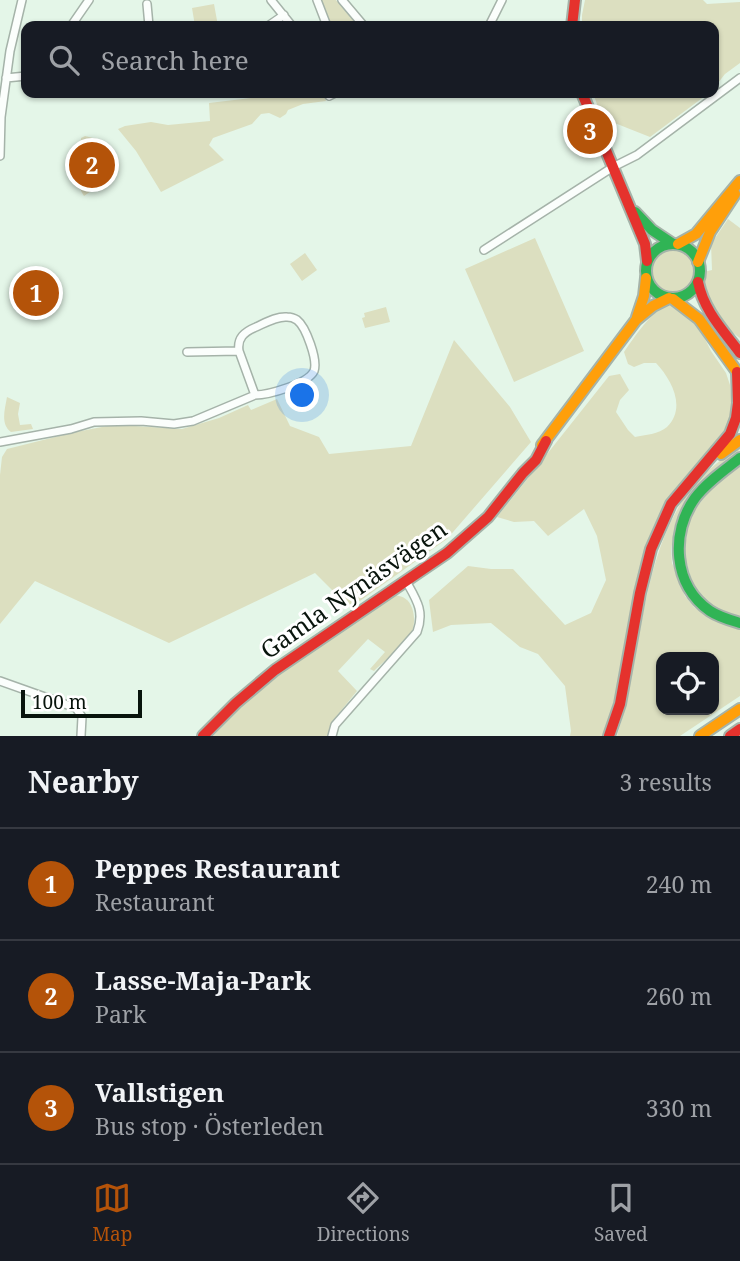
<!DOCTYPE html>
<meta charset="utf-8">
<style>
:root{--surface:#171b24;--page:#242831;--text:#f1f3f6;--muted:#9ea1a6;--line:#363941;--accent:#b45309}
body{margin:0;font-family:"Noto Serif",serif;background:var(--page);color:var(--text)}
.controls{position:absolute;right:21px;bottom:21px;display:grid;overflow:hidden;border-radius:14px;box-shadow:0 2px 5px #0004}
.controls button{width:63px;height:63px;display:grid;place-items:center;padding:0;border:0;border-bottom:2px solid var(--line);background:var(--surface);color:var(--text);font:35px sans-serif}
.scale{position:absolute;left:21px;bottom:18px;width:121px;box-sizing:border-box;padding-left:7px;border:4px solid #08140c;border-top:0;font-size:19px;line-height:24px;white-space:nowrap;color:#08140c;-webkit-text-stroke:5px #fff;paint-order:stroke}
.you{position:absolute;left:303px;top:396px;width:24px;height:24px;margin:-18px;border:5px solid #fff;border-radius:50%;background:#1a73e8;box-shadow:0 0 0 10px #1a73e833}
.badge{display:grid;place-items:center;width:46px;height:46px;border-radius:50%;background:var(--accent);color:#fff;font-size:23px;font-weight:700}
.pin{position:absolute;translate:-50% -50%;border:4px solid #fff;box-shadow:0 2px 7px #0006}
.list{margin:0;padding:0;list-style:none}
h2{display:flex;justify-content:space-between;align-items:center;height:91px;margin:0;padding:0 28px;font-size:30px}
h2 small{font-size:23px;font-weight:400;color:var(--muted)}
.list li{display:grid;grid-template-columns:46px 1fr auto;gap:21px;align-items:center;box-sizing:border-box;height:112px;padding:0 28px;border-top:2px solid var(--line)}
.list b{display:block;font-size:26px;white-space:nowrap}
.list p{margin:0;font-size:23px;white-space:nowrap;color:var(--muted)}
.list em{font-size:23px;font-style:normal;color:var(--muted)}
.icon{flex:none;width:38px;height:38px;fill:none;stroke:currentColor;stroke-width:2;stroke-linecap:round;stroke-linejoin:round}
.map{position:relative;flex:none;width:740px;height:736px;overflow:hidden}
.search{position:absolute;background:var(--surface);box-shadow:0 2px 5px #0004;left:21px;right:21px;top:21px;height:77px;display:flex;align-items:center;gap:18px;box-sizing:border-box;padding:0 24px;border-radius:14px;color:var(--muted);font-size:26px}
.sheet{height:427px;background:var(--surface)}
nav{display:flex;justify-content:space-around;align-items:center;box-sizing:border-box;height:98px;border-top:2px solid var(--line);background:var(--surface);font-size:19px;color:var(--muted)}
nav a{display:grid;justify-items:center;gap:4px}
nav .on{color:var(--accent)}
.map>svg:first-child{display:block}
</style>
<div class="map">
<svg width="740" height="736" viewBox="0 0 740 736">
<rect width="100%" height="100%" fill="#e4f6e8"/>
<path fill="#dcdfc0" fill-rule="evenodd" d="M321 0H336L358 26H331Z
M585 0H703L707 4 740 2V63L725 74 714 88V26H582V15Z
M214 4 218 26H195L192 8Z
M251 93H325L324 96 326 101 303 104 288 110 286 114 280 118 269 113 261 114 252 124 213 138 209 145 224 160 161 192 136 151 118 129 125 126 151 122 168 125 210 121 209 103 251 98Z
M593 93H709L650 137 602 118Z
M85 136 101 140 107 174 94 189 84 196C73 180 81 156 81 138Z
M728 219 740 228V338C720 324 700 298 704 272L712 270 711 244Z
M535 238 584 351 514 382 465 269Z
M670 247C688 249 700 265 692 283 690 288 685 293 680 294 651 305 636 257 670 247Z
M305 253 317 270 302 281 290 264Z
M671 305 698 325 711 351 726 373 730 385 732 407 731 417 722 436 667 500 614 701 603 736H570L571 731 565 686 538 654 520 647 491 623 451 625 433 632 429 600 468 566 491 569H513L565 625 591 613 606 580 597 536 584 509 548 536 534 521 514 522 497 517 609 376 620 374 629 390 620 400 616 412 628 430 635 437C645 435 659 434 667 427 687 407 671 379 656 363H644L634 367 628 364 624 352C634 338 654 306 671 305Z
M386 307 390 322 365 328 362 318 365 317 364 313Z
M454 340 510 407 531 442 447 539 350 608 315 573 169 643 35 581 0 624V475L2 457 7 449 71 433 107 426 119 425 182 429 219 418 248 405 251 410 277 399 290 426 319 437 329 454 411 446Z
M7 397 20 403 18 414 20 425 31 424 33 429 11 432C0 424 5 409 7 397Z
M738 446 740 450 711 475 677 520 671 549 672 563 685 596 694 607 707 617 740 629V696L680 736H617C642 658 640 556 690 490 703 472 722 460 738 446ZM661 657H714V710H661Z
M740 466V619L710 606 693 585 684 554 689 517 711 489Z
M395 595C404 597 409 599 412 608 415 616 415 628 410 635 404 645 383 662 374 671L370 669 385 652 368 639 338 671 357 691 331 723 329 736H213C263 678 333 638 395 595Z"/>
<g fill="none" stroke-linecap="round" stroke-linejoin="round">
<g stroke="#a5b3a9" stroke-width="10">
<path id="street" d="M271 0 292 26
M317 0 327 26
M342 0 364 26
M147 4 149 26
M71 26 89 0
M268 26 284 15
M489 26 502 0
M6 78 26 76
M329 96 335 93
M0 156 1 117 10 51 22 0
M484 250 613 167 637 155 740 78
M239 351C237 338 244 332 256 327 265 323 277 316 287 317 291 317 294 318 297 320 306 327 318 360 314 371 308 384 268 395 255 395
M0 442 71 429 94 422 141 421 174 424 193 421 255 395 239 351 187 352
M0 681 76 708 82 717 81 736
M332 736 335 725 417 632C425 611 416 599 406 581"/>
</g>
<g stroke="#a5b3a9" stroke-width="14">
<path id="fast" d="M635 212 652 230 673 244
M646 271a27 27 0 1 1 54 0a27 27 0 1 1-54 0Z
M740 458C725 470 707 482 695 498 670 532 673 586 710 611 719 617 730 620 740 623"/>
</g>
<g stroke="#a5b3a9" stroke-width="14">
<path id="slow" d="M678 244 696 234 740 181
M698 262 710 232 735 194
M673 299 699 319 740 376
M637 317 644 296 646 278
M542 445 636 320 653 306 669 298
M721 454 740 440
M700 736 740 709"/>
</g>
<g stroke="#a5b3a9" stroke-width="14">
<path id="jam" d="M572 26 575 0
M582 93 645 244 647 261
M698 282C704 311 723 330 740 353
M203 736 236 703 275 670 447 553 488 517 523 473 536 460 546 441
M609 736 620 704 640 593 651 549 671 504 730 434 736 418 738 403 737 372
M730 736 740 729"/>
</g>
<use href="#street" stroke="#fbfefc" stroke-width="7"/>
<use href="#fast" stroke="#30b455" stroke-width="10"/>
<use href="#slow" stroke="#ff9f0a" stroke-width="10"/>
<use href="#jam" stroke="#e5322d" stroke-width="10"/>
</g>
<g text-anchor="middle" stroke-width="6" stroke-linejoin="round" paint-order="stroke">
<g font-size="24" fill="#08140c" stroke="#fff">
<text transform="translate(354 590) rotate(-35)" y="8">Gamla Nynäsvägen</text>
</g>
</g>
</svg>
<div class="controls">
<button><svg class="icon" aria-label="locate" viewBox="0 0 24 24"><circle cx="12" cy="12" r="6"/><path d="M12 2v4M12 18v4M2 12h4M18 12h4"/></svg></button>
</div>
<div class="scale">100 m</div>
<div class="you"></div>
<div class="pin badge" style="left:36px;top:293px">1</div>
<div class="pin badge" style="left:92px;top:165px">2</div>
<div class="pin badge" style="left:590px;top:131px">3</div>
<div class="search"><svg class="icon" aria-label="search" viewBox="0 0 24 24"><circle cx="10" cy="10" r="6"/><path d="M15 15l6 6"/></svg>Search here</div>
</div>
<section class="sheet">
<h2>Nearby<small>3 results</small></h2>
<ul class="list">
<li><span class="badge">1</span><div><b>Peppes Restaurant</b><p>Restaurant</p></div><em>240 m</em></li>
<li><span class="badge">2</span><div><b>Lasse-Maja-Park</b><p>Park</p></div><em>260 m</em></li>
<li><span class="badge">3</span><div><b>Vallstigen</b><p>Bus stop · Österleden</p></div><em>330 m</em></li>
</ul>
</section>
<nav>
<a class="on"><svg class="icon" aria-label="map" viewBox="0 0 24 24"><path d="M3 6l6-2 6 2 6-2v14l-6 2-6-2-6 2zM9 4v14M15 6v14"/></svg>Map</a>
<a><svg class="icon" aria-label="directions" viewBox="0 0 24 24"><path d="M12 3l9 9-9 9-9-9zM9 14v-3h6M13 9l2 2-2 2"/></svg>Directions</a>
<a><svg class="icon" aria-label="saved" viewBox="0 0 24 24"><path d="M7 4h10v16l-5-4-5 4z"/></svg>Saved</a>
</nav>
